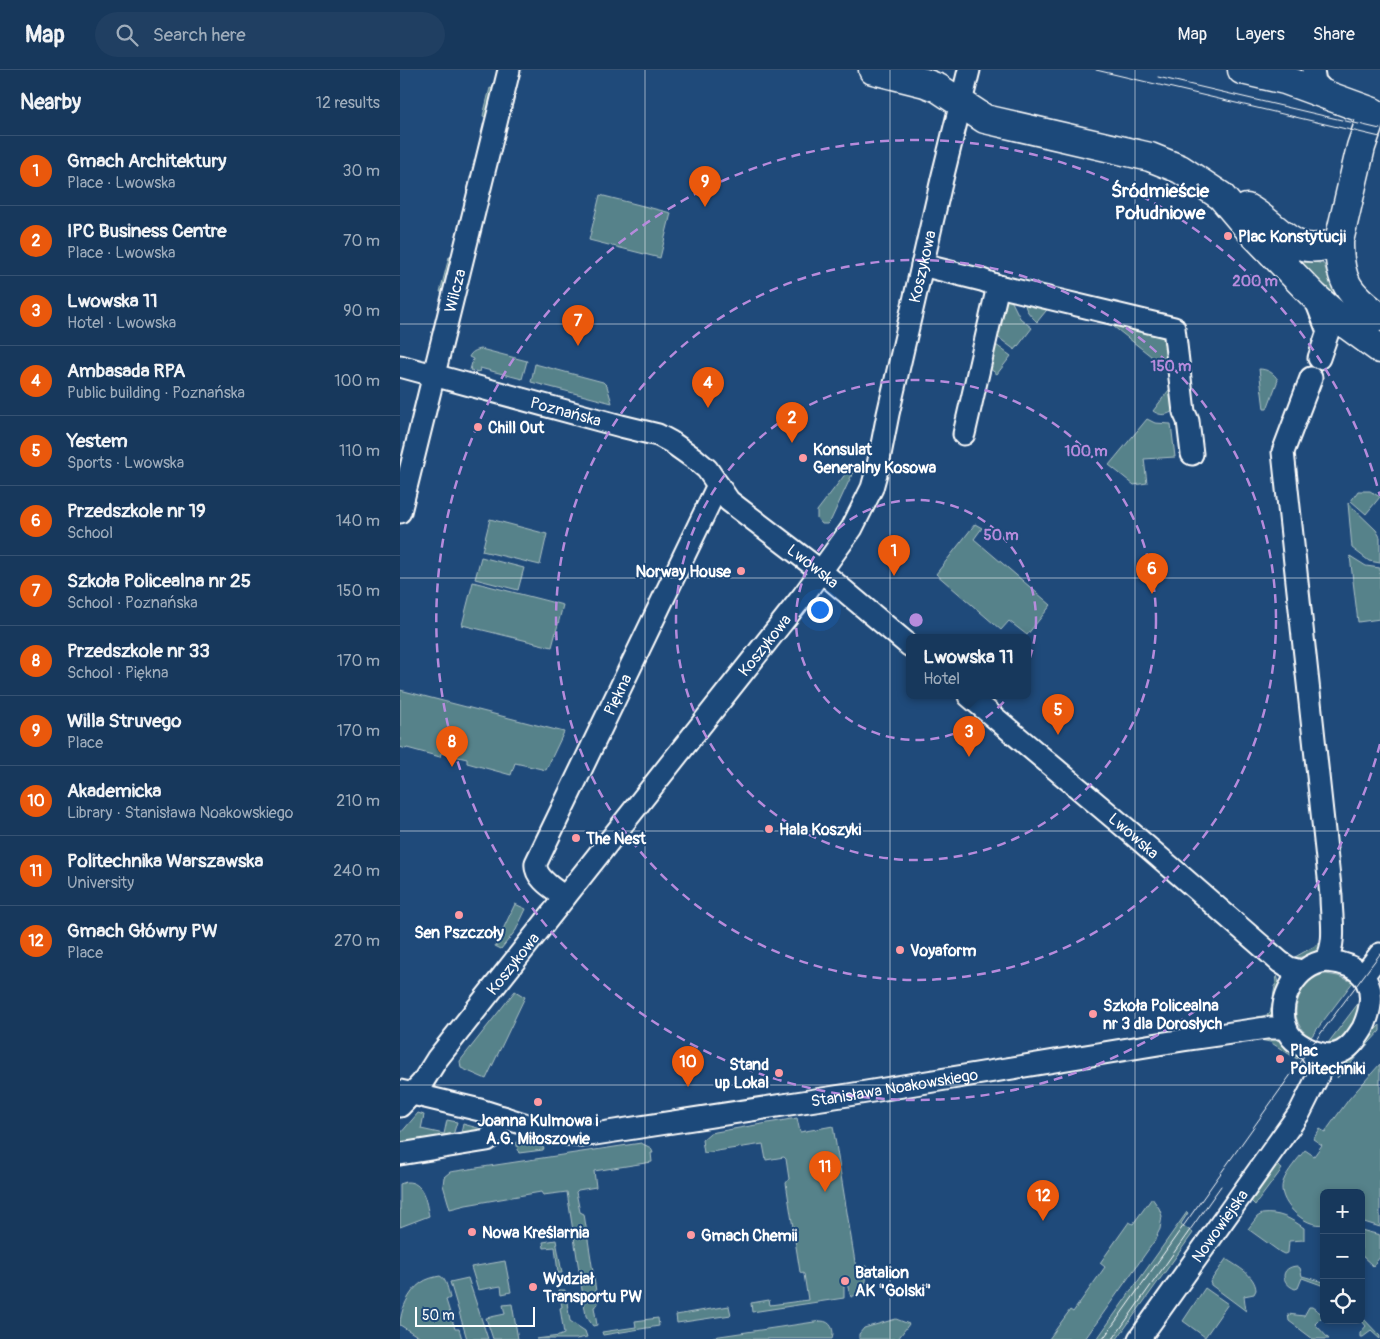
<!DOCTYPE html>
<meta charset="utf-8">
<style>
:root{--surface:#17385c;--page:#203f62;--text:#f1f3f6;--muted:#9eacbb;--line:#365272;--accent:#ea580c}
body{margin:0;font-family:Pangolin,sans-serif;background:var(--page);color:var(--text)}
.controls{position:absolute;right:15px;bottom:15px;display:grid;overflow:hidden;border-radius:8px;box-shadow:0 2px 8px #0003}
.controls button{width:45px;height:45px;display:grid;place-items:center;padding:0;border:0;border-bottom:1px solid var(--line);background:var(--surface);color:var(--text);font:25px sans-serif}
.scale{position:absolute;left:15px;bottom:12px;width:120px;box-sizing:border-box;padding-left:5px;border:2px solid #fff;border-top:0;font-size:14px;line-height:18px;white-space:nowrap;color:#fff;-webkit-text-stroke:4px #1f4a7a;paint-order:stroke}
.you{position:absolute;left:419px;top:539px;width:18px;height:18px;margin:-12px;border:4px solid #fff;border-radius:50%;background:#1a73e8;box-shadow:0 0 0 8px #1a73e833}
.badge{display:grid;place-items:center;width:32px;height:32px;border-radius:50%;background:var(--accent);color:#fff;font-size:16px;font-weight:700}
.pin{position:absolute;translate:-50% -41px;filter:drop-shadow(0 1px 2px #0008)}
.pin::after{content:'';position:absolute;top:26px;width:18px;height:15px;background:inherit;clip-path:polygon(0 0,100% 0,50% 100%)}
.popup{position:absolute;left:506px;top:564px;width:125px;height:65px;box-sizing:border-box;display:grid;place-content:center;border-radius:8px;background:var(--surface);filter:drop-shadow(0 1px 4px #0005);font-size:16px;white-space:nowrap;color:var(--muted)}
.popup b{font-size:19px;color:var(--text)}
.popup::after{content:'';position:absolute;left:50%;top:100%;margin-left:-10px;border:10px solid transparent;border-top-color:var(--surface)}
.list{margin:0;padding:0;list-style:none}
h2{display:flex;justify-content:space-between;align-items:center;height:65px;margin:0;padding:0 20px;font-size:21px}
h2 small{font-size:16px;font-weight:400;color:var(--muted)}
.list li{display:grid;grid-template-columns:32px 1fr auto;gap:15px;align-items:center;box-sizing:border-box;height:70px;padding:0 20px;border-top:1px solid var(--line)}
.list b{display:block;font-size:19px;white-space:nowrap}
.list p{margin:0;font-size:16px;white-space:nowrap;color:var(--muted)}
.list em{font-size:16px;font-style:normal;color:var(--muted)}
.icon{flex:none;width:28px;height:28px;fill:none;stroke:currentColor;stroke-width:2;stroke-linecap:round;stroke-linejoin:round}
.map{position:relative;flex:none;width:980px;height:1269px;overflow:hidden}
header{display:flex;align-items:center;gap:30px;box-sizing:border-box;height:70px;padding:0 25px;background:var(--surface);border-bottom:1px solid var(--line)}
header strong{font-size:24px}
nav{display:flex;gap:28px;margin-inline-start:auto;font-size:18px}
.search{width:350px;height:45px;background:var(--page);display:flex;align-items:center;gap:12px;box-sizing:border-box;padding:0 18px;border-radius:28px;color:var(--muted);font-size:19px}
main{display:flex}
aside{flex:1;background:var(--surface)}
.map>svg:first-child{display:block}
</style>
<header>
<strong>Map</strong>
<div class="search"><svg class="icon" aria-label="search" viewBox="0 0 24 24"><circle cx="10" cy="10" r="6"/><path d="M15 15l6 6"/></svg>Search here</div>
<nav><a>Map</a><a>Layers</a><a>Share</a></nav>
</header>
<main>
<aside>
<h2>Nearby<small>12 results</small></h2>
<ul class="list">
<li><span class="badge">1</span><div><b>Gmach Architektury</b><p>Place · Lwowska</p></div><em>30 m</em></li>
<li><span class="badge">2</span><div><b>IPC Business Centre</b><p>Place · Lwowska</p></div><em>70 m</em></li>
<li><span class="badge">3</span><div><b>Lwowska 11</b><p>Hotel · Lwowska</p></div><em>90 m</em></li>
<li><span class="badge">4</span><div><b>Ambasada RPA</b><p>Public building · Poznańska</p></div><em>100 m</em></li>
<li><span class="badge">5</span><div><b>Yestem</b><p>Sports · Lwowska</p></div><em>110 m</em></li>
<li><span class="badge">6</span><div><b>Przedszkole nr 19</b><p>School</p></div><em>140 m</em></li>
<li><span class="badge">7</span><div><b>Szkoła Policealna nr 25</b><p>School · Poznańska</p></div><em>150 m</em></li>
<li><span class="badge">8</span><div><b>Przedszkole nr 33</b><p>School · Piękna</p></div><em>170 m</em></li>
<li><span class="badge">9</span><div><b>Willa Struvego</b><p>Place</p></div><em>170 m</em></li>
<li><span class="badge">10</span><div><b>Akademicka</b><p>Library · Stanisława Noakowskiego</p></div><em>210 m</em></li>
<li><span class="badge">11</span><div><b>Politechnika Warszawska</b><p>University</p></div><em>240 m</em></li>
<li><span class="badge">12</span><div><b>Gmach Główny PW</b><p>Place</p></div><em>270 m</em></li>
</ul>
</aside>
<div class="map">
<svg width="980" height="1269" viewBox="0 0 980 1269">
<rect width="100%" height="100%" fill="#1f4a7a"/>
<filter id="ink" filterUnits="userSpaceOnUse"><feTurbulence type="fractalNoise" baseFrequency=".02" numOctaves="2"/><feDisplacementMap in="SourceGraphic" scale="10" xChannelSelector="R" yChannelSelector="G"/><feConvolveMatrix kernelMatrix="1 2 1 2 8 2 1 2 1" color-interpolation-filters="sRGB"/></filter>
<g filter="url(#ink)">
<path fill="#57828a" stroke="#abc0c4" d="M90 18 94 19 86 47 83 46Z
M200 125 271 143 260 188 189 170Z
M49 187 52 188 43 222H40Z
M896 188 924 194 929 210 939 228 937 231 918 213Z
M610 228 620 248 632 258 615 280 599 268 595 263 603 229Z
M625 229 650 236 637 252C631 246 623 239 625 229Z
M704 249 769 264 774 293 761 294Z
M596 275 611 286 597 304 586 296 591 276Z
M81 279 127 291 122 309 80 298 79 302 70 300 73 289 69 287C71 282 76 280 81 279Z
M135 294 203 312 207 316 212 333 131 312Z
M859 299C867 299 874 303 878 310L867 339H864Z
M775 312 778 336C771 344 763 348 753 341Z
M747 349 755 353 771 354 775 387 744 389 747 413 734 415 709 395Z
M453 394 456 395 455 398 431 450 427 454H422L417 448V441Z
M958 421H970L980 427 966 444 951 431Z
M948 433 976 460 980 467V493L969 491 952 478Z
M90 449 147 464 140 495 82 481Z
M575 454 582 458 574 469 651 535 627 565 609 551 601 560 536 504Z
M950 486 966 496 980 498V549L958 552Z
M81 487 124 498 118 520 75 509Z
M73 512 163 535 152 577 62 555Z
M0 620 164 662 146 700 115 693 111 705 67 693V689L41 683 40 687 7 678 6 679 0 677Z
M115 834 126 839 116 860 101 879 95 876Z
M922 872C919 882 905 889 895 887Z
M926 904 938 906 953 912 911 967C883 952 898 908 926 904Z
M877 906C882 913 874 938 874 948L857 951V947L867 945 870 943Z
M115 921 125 927 86 1009 61 998 60 991Z
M963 927C959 945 949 970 928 973Z
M980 955V961L937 1008 945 990Z
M860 966 879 967 901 984 897 989 870 972 860 970Z
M980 994V1157L961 1151V1123H924V1154C905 1159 876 1130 883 1112 887 1101 898 1089 905 1080L914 1086 922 1075 913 1069 920 1059 925 1062 949 1029Z
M18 1043 24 1045 21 1059 44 1064 47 1050 57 1052 53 1065 0 1074V1064Z
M397 1048 400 1062 433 1056 456 1198 466 1196C468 1210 466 1222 451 1227L446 1211 444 1212V1228L352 1242 351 1233 369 1230 370 1235 408 1230 404 1204 400 1202 386 1113 389 1109 386 1089 384 1087 366 1090 363 1074 304 1083 302 1070 310 1063Z
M63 1054 89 1061 60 1068Z
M118 1070 144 1078 143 1080 119 1083 116 1072Z
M241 1073 251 1078 253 1083H251L252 1092 194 1101 196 1117 178 1120 176 1122 180 1142 184 1144 198 1234 194 1237 197 1255 193 1256 186 1246 167 1122 143 1125 141 1122 66 1135 50 1139 43 1115 44 1107 50 1102Z
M875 1094 882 1099 855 1135 850 1130Z
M6 1112C24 1111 26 1132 29 1146L0 1157V1114Z
M752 1128 759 1138 762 1146 760 1159 757 1165 758 1166 685 1269H649L670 1240 673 1242 705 1197 700 1193 729 1152 733 1154Z
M787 1142 788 1143 781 1154 793 1163 717 1269H697Z
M862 1144C879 1142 890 1148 904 1158V1170L889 1171 888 1183 884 1184 880 1182 848 1159 857 1147Z
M961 1160 980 1165V1187L973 1196 961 1185Z
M156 1170 162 1203H158L155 1177 144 1178 143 1172Z
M826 1189C838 1197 855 1205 856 1220L854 1224 844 1226 846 1241 811 1215 810 1212Z
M105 1191 111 1222 102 1224 101 1216 78 1220 71 1197Z
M897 1196 900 1198 902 1206 924 1212V1216L902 1208 898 1218 895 1219C880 1213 880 1197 897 1196Z
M40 1206C47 1209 48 1221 50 1228L46 1230 55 1259H59L62 1269H22L0 1255C0 1241 9 1221 21 1213 26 1209 34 1207 40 1206Z
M68 1208 88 1269H67L50 1212Z
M805 1218 828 1234 805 1267 783 1251Z
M159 1220H165L170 1251 185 1261 187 1267 176 1269H136L159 1266 164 1264 160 1238 162 1237Z
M112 1234 118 1269H93L86 1248 105 1244 103 1235Z
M329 1236 331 1245 277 1253 276 1245Z
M909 1237H912L922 1244V1247L915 1254 929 1269H913L889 1251 888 1244 904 1246Z
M961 1246 980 1266V1269L971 1261 963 1267H960V1263L966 1256 961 1250Z
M258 1248 259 1256 203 1265 202 1262 236 1257 235 1251Z
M496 1249 509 1254 498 1269H459V1264L464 1258Z
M421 1251C431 1251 435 1260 432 1269H313V1267Z"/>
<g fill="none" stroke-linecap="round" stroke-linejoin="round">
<g stroke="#fff" stroke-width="25">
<g id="minor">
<path d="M913 0 915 12 928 26"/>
<path d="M522 195 582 210 598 216 774 258 784 342 788 351 792 384"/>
<path d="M915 228 928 262 919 288"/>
<path id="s1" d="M0 296 221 356 258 365 271 372 295 389 307 399 329 431 422 502 510 576"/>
<path d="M911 308 883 382 931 826C931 848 937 871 926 891"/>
<path d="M564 364 598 216"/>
<path id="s2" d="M0 442 109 0"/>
<path id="s3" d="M569 626 728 760 880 892 889 898 901 901"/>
<path id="s4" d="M165 827C154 819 134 808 136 793L318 415"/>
<path d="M926 891C968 894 980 920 963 958 958 966 952 976 943 981 932 988 917 984 906 978 897 973 889 968 886 957 876 929 897 895 926 891Z"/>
<path d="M964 905 980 884"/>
<path id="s5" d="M0 1021 80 1040 146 1061 182 1066 448 1025 783 970 866 958H886"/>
<path id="s6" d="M0 1036 22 1013 37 989 403 526 452 458 472 418 477 400 488 344 542 109 569 0"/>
<path d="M0 1084 87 1070 95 1063 103 1047"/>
<path id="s7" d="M739 1269 900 1042 918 1006C919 996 915 989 910 980"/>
</g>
</g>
<g stroke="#fff" stroke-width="31">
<path id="major" d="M473 0 525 13 538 18 585 49 750 87 780 99 821 126 848 158 915 227 947 255 980 279
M842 0 885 10 973 42 961 77 939 171C939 212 948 223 980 247
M847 138C883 158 893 192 939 171"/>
</g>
<use href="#minor" stroke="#1f4a7a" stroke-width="21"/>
<use href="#major" stroke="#1f4a7a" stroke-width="28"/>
<path stroke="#fff" stroke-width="1" d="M696 0 980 67
M758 7 980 59
M703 1269 909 979 980 884
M713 1269 821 1116"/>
</g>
</g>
<path fill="none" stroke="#fff" stroke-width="1" stroke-opacity="0.55" d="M245 0V1269M490 0V1269M735 0V1269M0 254H980M0 508H980M0 761H980M0 1015H980"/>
<g fill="none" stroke="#b68bdc" stroke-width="2.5" stroke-dasharray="9 6">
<circle cx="516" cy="550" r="120"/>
<circle cx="516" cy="550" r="240"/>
<circle cx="516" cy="550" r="360"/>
<path d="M980 674A480 480 0 1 1 980 426"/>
</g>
<g fill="#ff9aa2" stroke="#1f4a7a" stroke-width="2">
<circle cx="828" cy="166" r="5"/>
<circle cx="78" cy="357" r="5"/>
<circle cx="403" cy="388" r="5"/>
<circle cx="341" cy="501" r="5"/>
<circle cx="369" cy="759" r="5"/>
<circle cx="176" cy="768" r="5"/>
<circle cx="59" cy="845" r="5"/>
<circle cx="500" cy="880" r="5"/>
<circle cx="693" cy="944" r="5"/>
<circle cx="880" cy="989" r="5"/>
<circle cx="379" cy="1003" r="5"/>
<circle cx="138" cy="1032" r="5"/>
<circle cx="72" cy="1162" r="5"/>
<circle cx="291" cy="1165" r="5"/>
<circle cx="445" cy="1211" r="5"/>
<circle cx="133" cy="1217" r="5"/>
</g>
<g text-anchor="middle" stroke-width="4" stroke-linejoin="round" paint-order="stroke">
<g font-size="16" font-weight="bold" fill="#fff" stroke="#1f4a7a" text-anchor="start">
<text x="838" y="172">Plac Konstytucji</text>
<text x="88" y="363">Chill Out</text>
<text x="413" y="385">Konsulat<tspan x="413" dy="18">Generalny Kosowa</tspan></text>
<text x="331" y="507" text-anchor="end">Norway House</text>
<text x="379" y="765">Hala Koszyki</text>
<text x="186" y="774">The Nest</text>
<text x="59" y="868" text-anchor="middle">Sen Pszczoły</text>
<text x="510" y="886">Voyaform</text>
<text x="703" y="941">Szkoła Policealna<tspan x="703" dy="18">nr 3 dla Dorosłych</tspan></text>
<text x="890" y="986">Plac<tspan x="890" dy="18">Politechniki</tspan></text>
<text x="369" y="1000" text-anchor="end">Stand<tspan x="369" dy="18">up Lokal</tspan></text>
<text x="138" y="1056" text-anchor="middle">Joanna Kulmowa i<tspan x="138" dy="18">A.G. Miłoszowie</tspan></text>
<text x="82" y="1168">Nowa Kreślarnia</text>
<text x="301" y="1171">Gmach Chemii</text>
<text x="455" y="1208">Batalion<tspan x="455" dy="18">AK "Golski"</tspan></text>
<text x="143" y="1214">Wydział<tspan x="143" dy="18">Transportu PW</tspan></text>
</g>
<g font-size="16" fill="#fff" stroke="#1f4a7a">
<text dy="6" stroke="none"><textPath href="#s6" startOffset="1006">Koszykowa</textPath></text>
<text dy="6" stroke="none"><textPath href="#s2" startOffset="228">Wilcza</textPath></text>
<text dy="6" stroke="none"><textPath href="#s1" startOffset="172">Poznańska</textPath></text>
<text dy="6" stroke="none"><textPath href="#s1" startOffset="472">Lwowska</textPath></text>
<text dy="6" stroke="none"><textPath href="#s6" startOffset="588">Koszykowa</textPath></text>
<text dy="6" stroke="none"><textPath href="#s4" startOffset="234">Piękna</textPath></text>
<text dy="6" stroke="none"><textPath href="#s3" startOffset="216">Lwowska</textPath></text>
<text dy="6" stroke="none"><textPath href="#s6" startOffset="182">Koszykowa</textPath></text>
<text dy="6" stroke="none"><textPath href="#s5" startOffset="504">Stanisława Noakowskiego</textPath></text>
<text dy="6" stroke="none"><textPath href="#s7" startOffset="139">Nowowiejska</textPath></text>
</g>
<g font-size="19" font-weight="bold" fill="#fff" stroke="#1f4a7a">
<text x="760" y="127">Śródmieście<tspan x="760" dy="22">Południowe</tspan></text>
</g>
</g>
<circle cx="516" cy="550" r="8" fill="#b68bdc" stroke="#1f4a7a" stroke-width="2.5"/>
<g font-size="15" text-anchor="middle" font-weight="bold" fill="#b68bdc" stroke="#1f4a7a" stroke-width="4" stroke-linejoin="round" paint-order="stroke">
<text x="855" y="216">200 m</text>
<text x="771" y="301">150 m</text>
<text x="686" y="386">100 m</text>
<text x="601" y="470">50 m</text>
</g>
</svg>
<div class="controls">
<button>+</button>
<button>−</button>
<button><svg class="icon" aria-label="locate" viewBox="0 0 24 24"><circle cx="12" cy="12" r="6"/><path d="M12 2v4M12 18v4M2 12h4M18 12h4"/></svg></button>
</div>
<div class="scale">50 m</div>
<div class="you"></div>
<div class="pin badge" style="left:494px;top:506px">1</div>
<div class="pin badge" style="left:392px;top:373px">2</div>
<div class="pin badge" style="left:569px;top:687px">3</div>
<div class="popup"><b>Lwowska 11</b>Hotel</div>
<div class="pin badge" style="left:308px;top:338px">4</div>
<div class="pin badge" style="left:658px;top:665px">5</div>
<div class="pin badge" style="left:752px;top:524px">6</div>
<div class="pin badge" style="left:178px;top:276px">7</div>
<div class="pin badge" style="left:52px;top:697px">8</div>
<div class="pin badge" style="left:305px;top:137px">9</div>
<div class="pin badge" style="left:288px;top:1017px">10</div>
<div class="pin badge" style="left:425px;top:1122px">11</div>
<div class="pin badge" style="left:643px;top:1151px">12</div>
</div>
</main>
